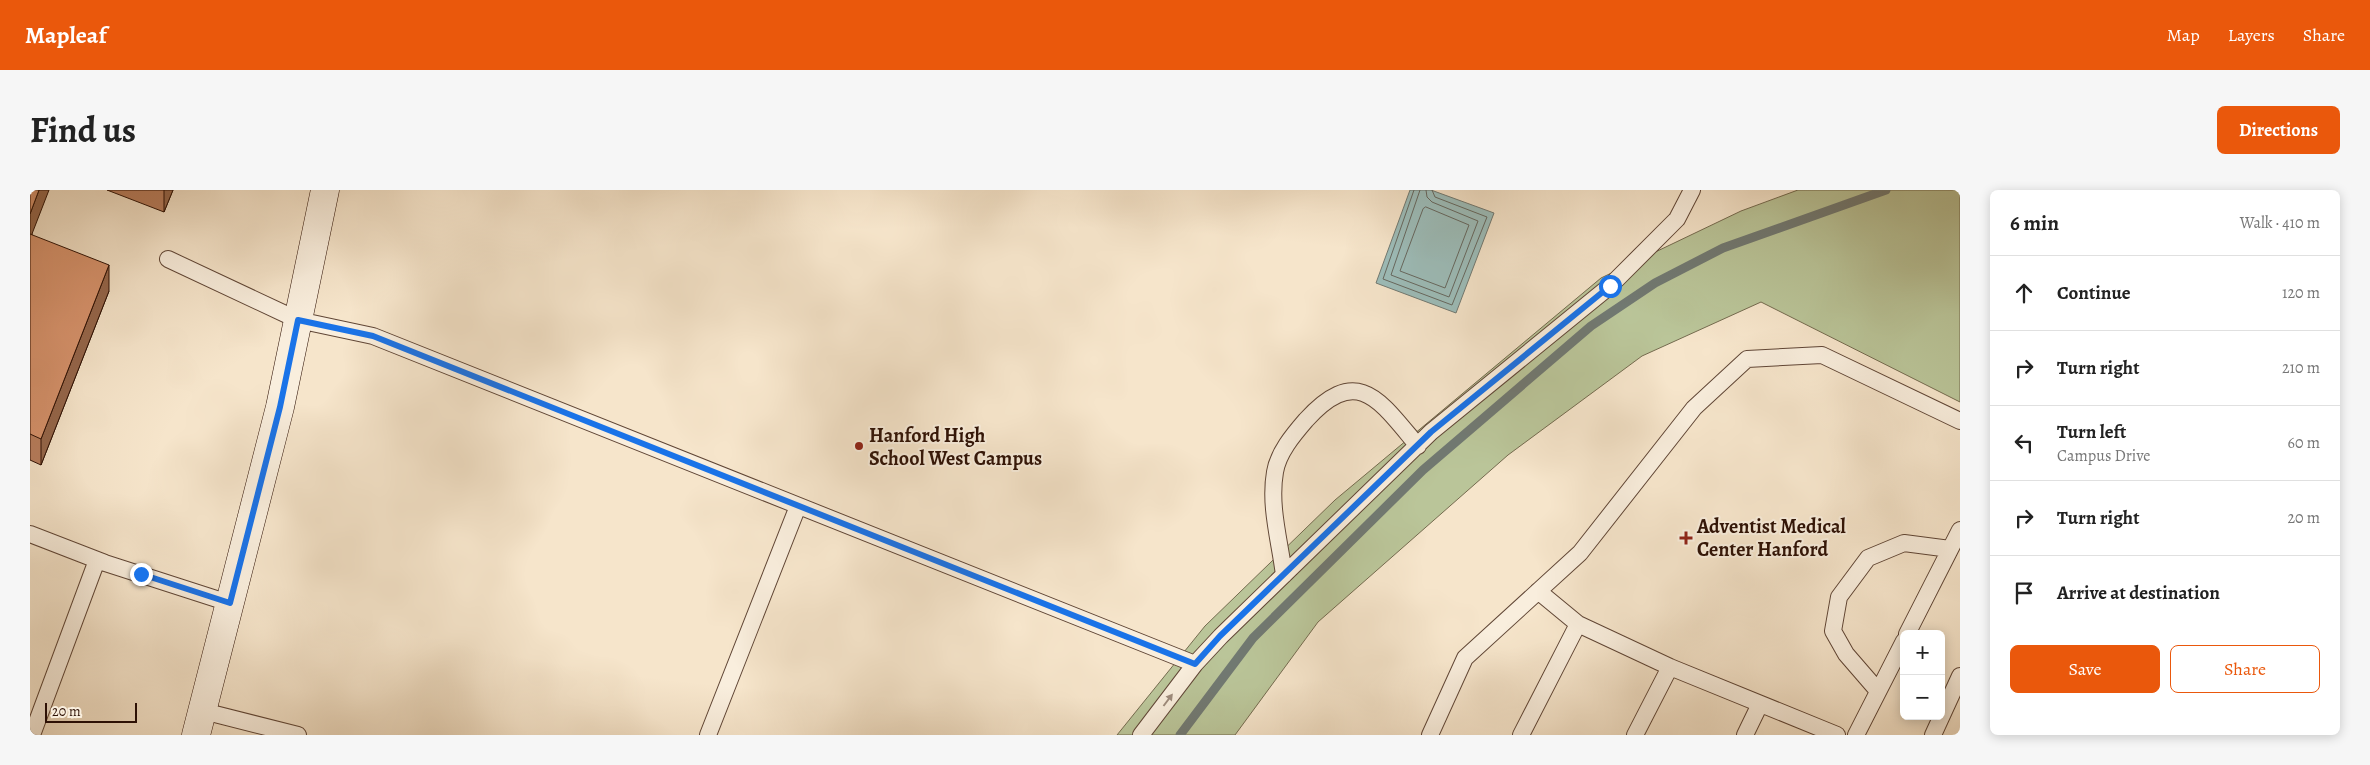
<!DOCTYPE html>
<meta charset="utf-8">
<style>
:root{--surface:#fff;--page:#f6f6f6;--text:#222;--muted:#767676;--line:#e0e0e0;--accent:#ea580c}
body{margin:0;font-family:Alegreya,serif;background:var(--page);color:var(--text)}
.controls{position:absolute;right:15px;bottom:15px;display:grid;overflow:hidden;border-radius:8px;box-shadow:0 2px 12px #0003}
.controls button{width:45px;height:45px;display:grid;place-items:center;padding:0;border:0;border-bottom:1px solid var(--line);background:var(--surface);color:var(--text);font:25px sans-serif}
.scale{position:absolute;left:15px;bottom:12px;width:92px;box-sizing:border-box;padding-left:5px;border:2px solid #2e1105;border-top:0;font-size:14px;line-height:18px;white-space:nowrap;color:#2e1105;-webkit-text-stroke:4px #f9eedd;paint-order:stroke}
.stop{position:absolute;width:15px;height:15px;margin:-11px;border:4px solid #1a73e8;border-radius:50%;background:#fff}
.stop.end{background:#1a73e8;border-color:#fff;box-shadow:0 1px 5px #0008}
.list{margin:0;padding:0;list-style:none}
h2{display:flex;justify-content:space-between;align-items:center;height:65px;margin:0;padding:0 20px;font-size:21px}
h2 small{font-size:16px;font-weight:400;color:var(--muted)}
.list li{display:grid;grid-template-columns:32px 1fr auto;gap:15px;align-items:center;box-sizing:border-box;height:75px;padding:0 20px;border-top:1px solid var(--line)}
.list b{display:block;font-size:19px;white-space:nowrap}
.list p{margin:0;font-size:16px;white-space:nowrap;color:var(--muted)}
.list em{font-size:16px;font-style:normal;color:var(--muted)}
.actions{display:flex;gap:10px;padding:15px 20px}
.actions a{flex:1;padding:11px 0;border:1px solid var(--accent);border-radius:8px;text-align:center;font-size:18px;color:var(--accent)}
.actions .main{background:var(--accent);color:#fff}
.icon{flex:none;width:28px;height:28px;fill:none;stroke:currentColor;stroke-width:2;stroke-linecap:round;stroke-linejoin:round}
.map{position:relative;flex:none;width:1930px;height:545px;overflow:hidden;border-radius:8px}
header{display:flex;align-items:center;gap:30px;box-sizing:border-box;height:70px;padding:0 25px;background:var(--accent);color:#fff}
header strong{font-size:24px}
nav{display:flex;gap:28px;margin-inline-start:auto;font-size:18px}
.intro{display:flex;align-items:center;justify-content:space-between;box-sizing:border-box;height:120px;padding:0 30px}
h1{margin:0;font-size:35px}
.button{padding:12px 22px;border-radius:8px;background:var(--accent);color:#fff;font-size:18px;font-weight:700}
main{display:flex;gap:30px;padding:0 30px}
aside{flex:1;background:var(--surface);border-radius:8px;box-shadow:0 2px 12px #0003}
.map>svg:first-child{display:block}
</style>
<header>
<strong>Mapleaf</strong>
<nav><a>Map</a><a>Layers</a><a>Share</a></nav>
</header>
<div class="intro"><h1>Find us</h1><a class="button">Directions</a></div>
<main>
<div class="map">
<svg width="1930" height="545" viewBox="0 0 1930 545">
<rect width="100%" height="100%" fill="#f6e5cb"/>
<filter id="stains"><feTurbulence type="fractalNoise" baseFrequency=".004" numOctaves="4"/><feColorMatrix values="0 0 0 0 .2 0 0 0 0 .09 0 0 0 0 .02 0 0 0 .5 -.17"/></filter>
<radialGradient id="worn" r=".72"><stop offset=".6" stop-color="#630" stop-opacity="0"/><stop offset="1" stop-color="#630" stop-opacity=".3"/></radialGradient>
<path fill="#bac599" stroke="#746b4f" d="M1768 0H1930V212L1731 112 1612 166 1478 265 1288 432 1205 545H1087L1175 436 1305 310 1571 88 1711 21Z"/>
<path fill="#9dbebb" stroke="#717972" d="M1380 0H1401L1464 23 1426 123 1346 93Z"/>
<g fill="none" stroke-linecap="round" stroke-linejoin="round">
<path stroke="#666860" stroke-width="1" d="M1384 0 1353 89 1422 115 1457 27 1405 7 1402 0
M1390 0 1361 85 1419 107 1448 31 1402 12 1397 7 1396 0
M1396 17 1439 35 1415 98 1370 81 1393 19Z"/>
<path stroke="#717972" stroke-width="9" d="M1150 545 1223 448 1393 280 1561 136 1625 93 1693 58 1856 0"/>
<g stroke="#604636" stroke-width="18">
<path id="lane" d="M138 69 268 130 343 146 1165 474
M0 344 75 373 199 413
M1254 385C1250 352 1239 316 1245 282 1248 263 1263 245 1276 230 1328 173 1350 211 1388 256
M1508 401 1548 434 1640 477 1807 545
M1877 444 1930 340
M1848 501 1816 464 1803 441 1809 407 1838 368 1874 353 1920 359
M173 521 268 545
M2 545 67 370
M678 545 768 316
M1111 545 1165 474 1191 446 1401 242 1580 96 1647 29 1662 0
M1400 545 1435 468 1550 363 1664 218 1717 169 1792 165 1930 231
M1491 545 1548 434
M1605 545 1640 477
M1715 545 1730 514
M1826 545 1874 451
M1903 545 1930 486"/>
</g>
<g stroke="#2e1105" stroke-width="29">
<path id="secondary" d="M166 545 250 217 295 0"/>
</g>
<use href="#lane" stroke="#f9eedd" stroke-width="16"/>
<use href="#secondary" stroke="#f9eedd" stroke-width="28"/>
</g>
<path fill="#b97e5e" stroke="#2e1105" d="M0 0 2 45 79 101 11 275 0 270Z
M77 0H143L134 22Z"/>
<path fill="#96674c" stroke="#2e1105" d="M9 0H19L0 49V24Z
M134 0H143L134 22Z
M79 75V101L11 275V249Z"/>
<path fill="#d7936d" stroke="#2e1105" d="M0 0H9L0 24Z
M0 44 79 75 11 249 0 244Z"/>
<defs><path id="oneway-solid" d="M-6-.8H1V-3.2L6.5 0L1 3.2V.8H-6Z" transform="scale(1.25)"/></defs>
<use fill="#9e8b7c" href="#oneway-solid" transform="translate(1138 510) rotate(-53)"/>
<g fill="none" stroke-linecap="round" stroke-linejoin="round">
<path stroke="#1a73e8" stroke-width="6" d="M111 384 200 413 250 217 268 130 343 146 1165 474 1190 446 1401 242 1580 96"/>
</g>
<g fill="#8f2418" stroke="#f9eedd" stroke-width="2">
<circle cx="829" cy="256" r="5"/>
<path d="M1653.5 340.5h5v5h5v5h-5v5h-5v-5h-5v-5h5z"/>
</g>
<g text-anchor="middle" stroke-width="4" stroke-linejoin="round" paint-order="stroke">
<g font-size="20" font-weight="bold" fill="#2e1105" stroke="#f9eedd" text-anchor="start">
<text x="839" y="252">Hanford High<tspan x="839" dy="23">School West Campus</tspan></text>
<text x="1667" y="343">Adventist Medical<tspan x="1667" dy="23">Center Hanford</tspan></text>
</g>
</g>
<rect width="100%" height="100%" filter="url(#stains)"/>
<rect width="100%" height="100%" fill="url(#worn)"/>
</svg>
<div class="controls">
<button>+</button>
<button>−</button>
</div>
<div class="scale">20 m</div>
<div class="stop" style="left:1580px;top:96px"></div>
<div class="stop end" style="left:111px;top:384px"></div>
</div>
<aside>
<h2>6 min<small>Walk · 410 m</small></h2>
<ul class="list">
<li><svg class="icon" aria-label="ahead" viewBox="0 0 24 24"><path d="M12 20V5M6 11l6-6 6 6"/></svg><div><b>Continue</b></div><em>120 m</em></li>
<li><svg class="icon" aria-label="right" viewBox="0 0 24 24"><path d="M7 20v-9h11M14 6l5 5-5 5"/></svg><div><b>Turn right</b></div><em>210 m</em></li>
<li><svg class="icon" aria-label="left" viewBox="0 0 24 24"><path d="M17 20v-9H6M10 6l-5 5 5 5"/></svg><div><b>Turn left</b><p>Campus Drive</p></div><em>60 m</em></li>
<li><svg class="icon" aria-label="right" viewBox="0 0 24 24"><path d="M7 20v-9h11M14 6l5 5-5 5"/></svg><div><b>Turn right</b></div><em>20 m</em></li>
<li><svg class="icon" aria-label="arrive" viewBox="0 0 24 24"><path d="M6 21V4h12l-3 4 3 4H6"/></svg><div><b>Arrive at destination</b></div></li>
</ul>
<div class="actions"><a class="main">Save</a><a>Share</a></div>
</aside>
</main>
